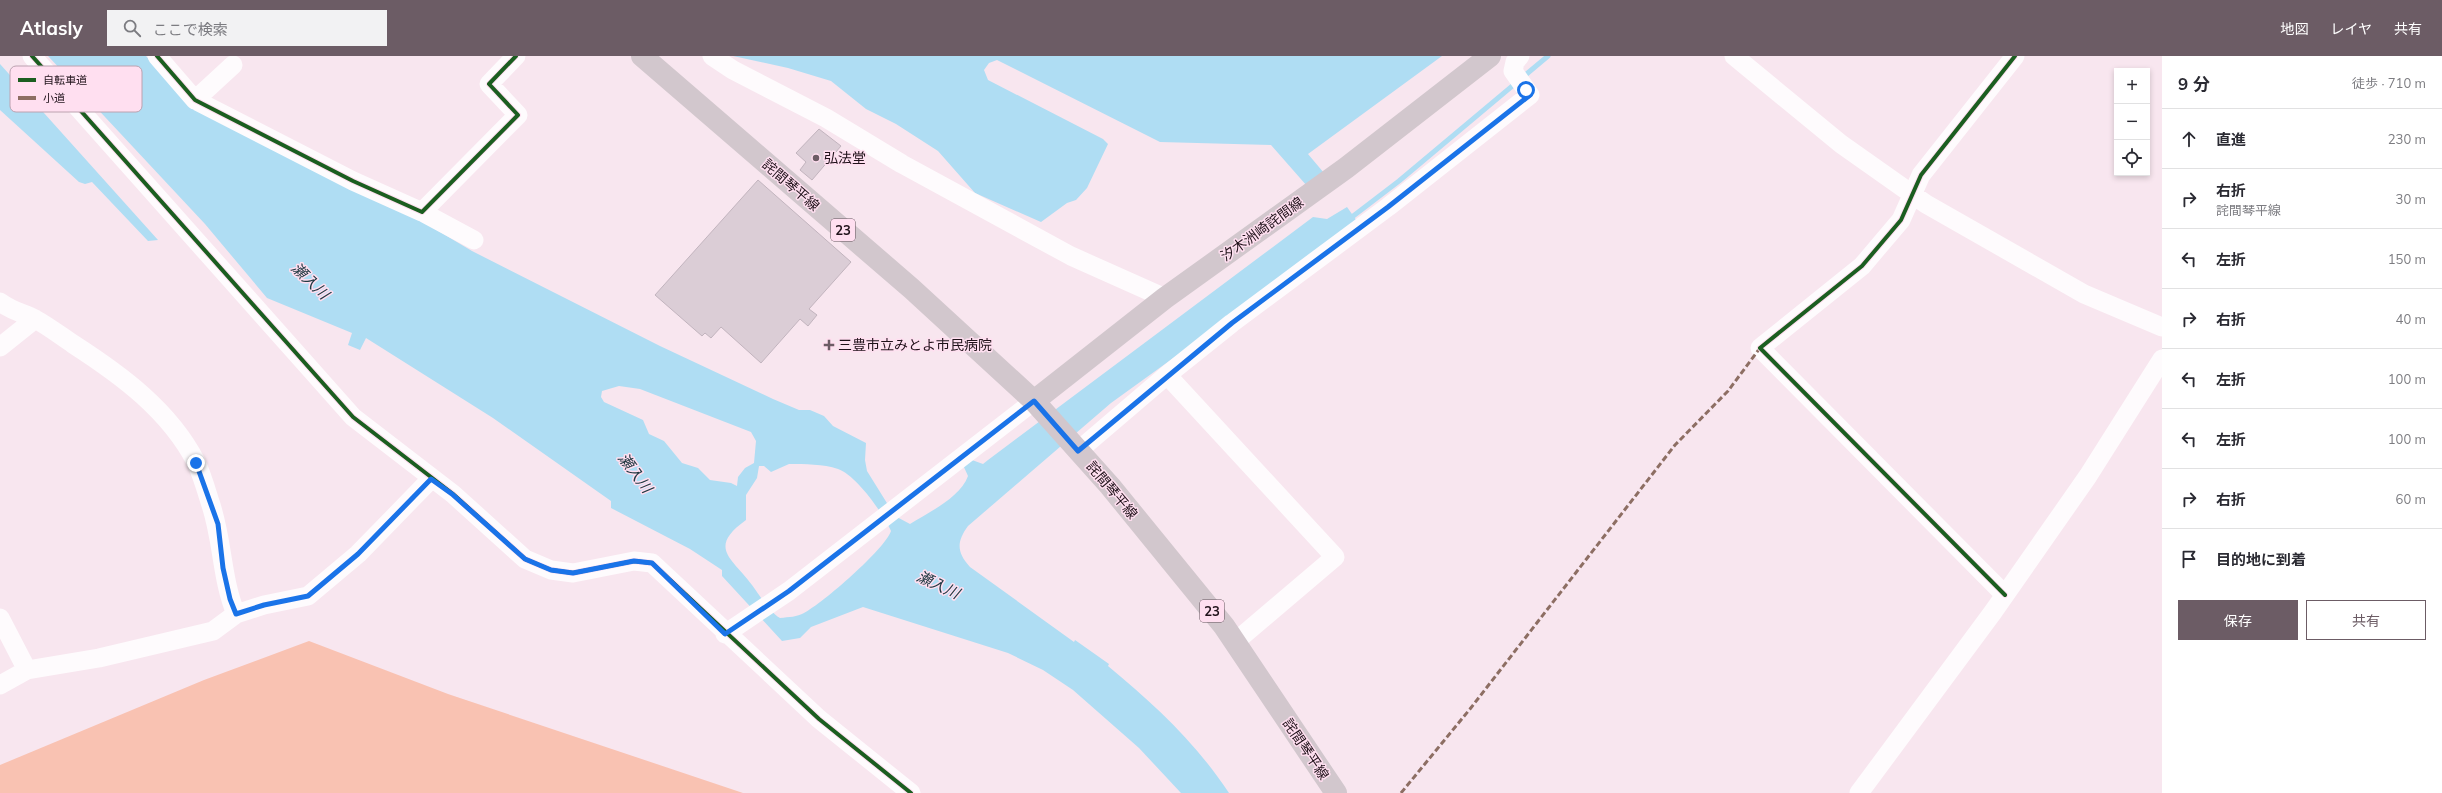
<!DOCTYPE html>
<html lang="ja">
<meta charset="utf-8">
<style>
:root{--surface:#fff;--page:#f2f2f3;--text:#2b2b33;--muted:#7c7c81;--line:#e1e1e2;--accent:#6c5c65}
body{margin:0;font-family:Mulish,"Noto Sans JP",sans-serif;background:var(--page);color:var(--text)}
.controls{position:absolute;right:12px;top:12px;display:grid;overflow:hidden;border-radius:0px;box-shadow:0 2px 6px #0003}
.controls button{width:36px;height:36px;display:grid;place-items:center;padding:0;border:0;border-bottom:1px solid var(--line);background:var(--surface);color:var(--text);font:20px sans-serif}
.stop{position:absolute;width:12px;height:12px;margin:-9px;border:3px solid #1a73e8;border-radius:50%;background:#fff}
.stop.end{background:#1a73e8;border-color:#fff;box-shadow:0 1px 4px #0008}
.list{margin:0;padding:0;list-style:none}
h2{display:flex;justify-content:space-between;align-items:center;height:52px;margin:0;padding:0 16px;font-size:17px}
h2 small{font-size:13px;font-weight:400;color:var(--muted)}
.list li{display:grid;grid-template-columns:26px 1fr auto;gap:12px;align-items:center;box-sizing:border-box;height:60px;padding:0 16px;border-top:1px solid var(--line)}
.list b{display:block;font-size:15px;white-space:nowrap}
.list p{margin:0;font-size:13px;white-space:nowrap;color:var(--muted)}
.list em{font-size:13px;font-style:normal;color:var(--muted)}
.actions{display:flex;gap:8px;padding:12px 16px}
.actions a{flex:1;padding:9px 0;border:1px solid var(--accent);border-radius:0px;text-align:center;font-size:14px;color:var(--accent)}
.actions .main{background:var(--accent);color:#fff}
.icon{flex:none;width:22px;height:22px;fill:none;stroke:currentColor;stroke-width:2;stroke-linecap:round;stroke-linejoin:round}
.map{position:relative;flex:none;width:2162px;height:737px;overflow:hidden}
header{display:flex;align-items:center;gap:24px;box-sizing:border-box;height:56px;padding:0 20px;background:var(--accent);color:#fff}
header strong{font-size:19px}
nav{display:flex;gap:22px;margin-inline-start:auto;font-size:14px}
.search{width:280px;height:36px;background:var(--page);display:flex;align-items:center;gap:10px;box-sizing:border-box;padding:0 14px;border-radius:0px;color:var(--muted);font-size:15px}
main{display:flex}
aside{flex:1;background:var(--surface)}
.map>svg:first-child{display:block}
</style>
<header>
<strong>Atlasly</strong>
<div class="search"><svg class="icon" aria-label="search" viewBox="0 0 24 24"><circle cx="10" cy="10" r="6"/><path d="M15 15l6 6"/></svg>ここで検索</div>
<nav><a>地図</a><a>レイヤ</a><a>共有</a></nav>
</header>
<main>
<div class="map">
<svg width="2162" height="737" viewBox="0 0 2162 737">
<rect width="100%" height="100%" fill="#f8e6ef"/>
<path fill="#f9c2b2" d="M309 585 448 638 743 737H0V709L204 624Z"/>
<path fill="#afddf3" fill-rule="evenodd" d="M48 0H146L190 51 425 167 472 195 660 290 773 343 799 354H810L824 360 833 370 866 387 865 404 867 415 895 460 910 468C929 456 960 442 968 420L963 409 972 404 983 408 988 404 1313 161 1327 163 1347 151 1359 168 1111 347 968 470C957 485 956 496 970 511L1074 586 1075 584 1109 608 1108 610C1154 648 1196 687 1229 737H1181L1139 692 1073 634 1043 614 1008 597 863 551 811 571 800 582 782 585 722 520V514L690 493 611 452V445L493 362 366 282 360 294 348 289 352 277 267 242 205 168ZM619 330 640 333 751 376 756 385 754 407 745 412 738 421 737 430 731 427 710 424 698 412 682 407 664 385 649 378 643 364 604 346 601 341 602 335ZM789 408C805 408 823 408 838 413 856 419 883 457 891 475 885 493 823 547 804 557 797 561 789 561 780 562 769 555 760 540 752 529 732 502 707 492 746 464V439L757 422 759 410H764L771 416Z
M733 0H1442L1308 98 1324 117 1307 130 1271 89 1160 86 997 4 989 7 984 14 988 24 1103 83 1108 88 1087 132 1076 144 1067 147 1041 166 975 137 938 95 896 68 866 53 831 25 788 12Z
M0 8 158 184 148 185 92 126 85 128 79 126 0 54Z"/>
<g fill="none" stroke-linecap="round" stroke-linejoin="round">
<path stroke="#afddf3" stroke-width="5" d="M1348 164 1399 125 1548 0"/>
</g>
<path fill="#dbcdd6" stroke="#c2b4be" d="M819 73 841 90 812 124 800 114 806 106 796 97Z
M758 124 851 206 809 253 817 259 808 270 800 263 761 307 721 271 711 282 705 277 702 280 655 239Z"/>
<g fill="none" stroke-linecap="round" stroke-linejoin="round">
<path stroke="#fefbfd" stroke-width="19" d="M32 0 353 361 453 438 525 503 551 514 573 517 634 505 652 507 819 663 911 737
M157 0 195 44 353 125 422 156 518 59 489 28 516 0
M712 0 733 14 826 62 902 108 1071 200 1165 242
M1734 0 1841 88 1926 148 2084 238 2162 271
M195 44 233 9
M422 156 474 184
M0 246C12 255 23 257 35 263 48 270 61 280 73 288 121 319 169 354 196 406 202 419 206 433 210 446 223 483 221 522 236 558
M0 291 35 263
M1167 319 1232 267 1388 151 1530 39 1513 15 1515 6 1520 0
M1078 395 1167 319 1335 501 1235 586
M2005 539 1760 292 1862 210 1901 164 1921 119 2015 0
M0 562 27 614
M725 578 789 535 1034 345
M0 629 27 614 99 602 213 575 236 558 264 549 308 540 358 498 431 423
M1859 737 1993 556 2088 420 2162 303"/>
<path stroke="#d2c7cd" stroke-width="22" d="M642 0 912 233 1034 345 1110 430 1224 570 1336 737
M1034 345 1165 242 1346 112 1490 0"/>
<path stroke="#8d6e63" stroke-width="3" stroke-dasharray="6 3" stroke-linecap="butt" d="M1401 737 1470 653 1675 389 1728 335 1760 292"/>
<g stroke="#ffdff0" stroke-width="6">
<path id="cycleway" d="M32 0 353 361 453 438 525 503 551 514 573 517 634 505 652 507 819 663 911 737
M157 0 195 44 353 125 422 156 518 59 489 28 516 0
M2005 539 1760 292 1862 210 1901 164 1921 119 2015 0"/>
</g>
<use href="#cycleway" stroke="#1b5e20" stroke-width="4"/>
</g>
<g fill="none" stroke-linecap="round" stroke-linejoin="round">
<path stroke="#1a73e8" stroke-width="5" d="M196 407 218 468 223 512 230 543 236 558 264 549 308 540 358 498 431 423 452 438 525 503 551 514 573 517 634 505 652 507 725 578 789 535 1034 345 1078 395 1232 267 1388 151 1530 39 1526 34"/>
</g>
<g fill="#6c5c65" stroke="#ffdff0" stroke-width="1.5">
<circle cx="816" cy="102" r="4"/>
<path d="M827 283h4v4h4v4h-4v4h-4v-4h-4v-4h4z"/>
</g>
<g text-anchor="middle" stroke-width="3" stroke-linejoin="round" paint-order="stroke">
<g fill="#ffdff0" stroke="#63505a" stroke-width="1">
<rect x="831" y="163" width="24" height="22" rx="3"/>
<rect x="1200" y="544" width="24" height="22" rx="3"/>
</g>
<g font-size="13" font-weight="bold" fill="#20121a">
<text x="843" y="179">23</text>
<text x="1212" y="560">23</text>
</g>
<g font-size="14" fill="#20121a" stroke="#ffdff0" text-anchor="start">
<text x="824" y="107">弘法堂</text>
<text x="838" y="294">三豊市立みとよ市民病院</text>
</g>
<g font-size="14" fill="#20121a" stroke="#ffdff0">
<text transform="translate(791 129) rotate(41)" y="5">詫間琴平線</text>
<text transform="translate(1262 173) rotate(-36)" y="5">汐木洲崎詫間線</text>
<text transform="translate(1112 434) rotate(50)" y="5">詫間琴平線</text>
<text transform="translate(1306 693) rotate(56)" y="5">詫間琴平線</text>
</g>
<g font-size="15" font-style="italic" fill="#213942" stroke="#ffdff0">
<text transform="translate(310 225) rotate(44)" y="5">瀬入川</text>
<text transform="translate(635 417) rotate(53)" y="5">瀬入川</text>
<text transform="translate(938 529) rotate(25)" y="5">瀬入川</text>
</g>
</g>
<rect x="10" y="10" width="132" height="46" rx="6" fill="#ffdff0" stroke="#bca2b0" stroke-width="1"/>
<rect x="18" y="22" width="18" height="4" fill="#1b5e20"/>
<rect x="18" y="40" width="18" height="4" fill="#8d6e63"/>
<g font-size="11" fill="#20121a">
<text x="43" y="28">自転車道</text>
<text x="43" y="46">小道</text>
</g>
</svg>
<div class="controls">
<button>+</button>
<button>−</button>
<button><svg class="icon" aria-label="locate" viewBox="0 0 24 24"><circle cx="12" cy="12" r="6"/><path d="M12 2v4M12 18v4M2 12h4M18 12h4"/></svg></button>
</div>
<div class="stop" style="left:1526px;top:34px"></div>
<div class="stop end" style="left:196px;top:407px"></div>
</div>
<aside>
<h2>9 分<small>徒歩 · 710 m</small></h2>
<ul class="list">
<li><svg class="icon" aria-label="ahead" viewBox="0 0 24 24"><path d="M12 20V5M6 11l6-6 6 6"/></svg><div><b>直進</b></div><em>230 m</em></li>
<li><svg class="icon" aria-label="right" viewBox="0 0 24 24"><path d="M7 20v-9h11M14 6l5 5-5 5"/></svg><div><b>右折</b><p>詫間琴平線</p></div><em>30 m</em></li>
<li><svg class="icon" aria-label="left" viewBox="0 0 24 24"><path d="M17 20v-9H6M10 6l-5 5 5 5"/></svg><div><b>左折</b></div><em>150 m</em></li>
<li><svg class="icon" aria-label="right" viewBox="0 0 24 24"><path d="M7 20v-9h11M14 6l5 5-5 5"/></svg><div><b>右折</b></div><em>40 m</em></li>
<li><svg class="icon" aria-label="left" viewBox="0 0 24 24"><path d="M17 20v-9H6M10 6l-5 5 5 5"/></svg><div><b>左折</b></div><em>100 m</em></li>
<li><svg class="icon" aria-label="left" viewBox="0 0 24 24"><path d="M17 20v-9H6M10 6l-5 5 5 5"/></svg><div><b>左折</b></div><em>100 m</em></li>
<li><svg class="icon" aria-label="right" viewBox="0 0 24 24"><path d="M7 20v-9h11M14 6l5 5-5 5"/></svg><div><b>右折</b></div><em>60 m</em></li>
<li><svg class="icon" aria-label="arrive" viewBox="0 0 24 24"><path d="M6 21V4h12l-3 4 3 4H6"/></svg><div><b>目的地に到着</b></div></li>
</ul>
<div class="actions"><a class="main">保存</a><a>共有</a></div>
</aside>
</main>
